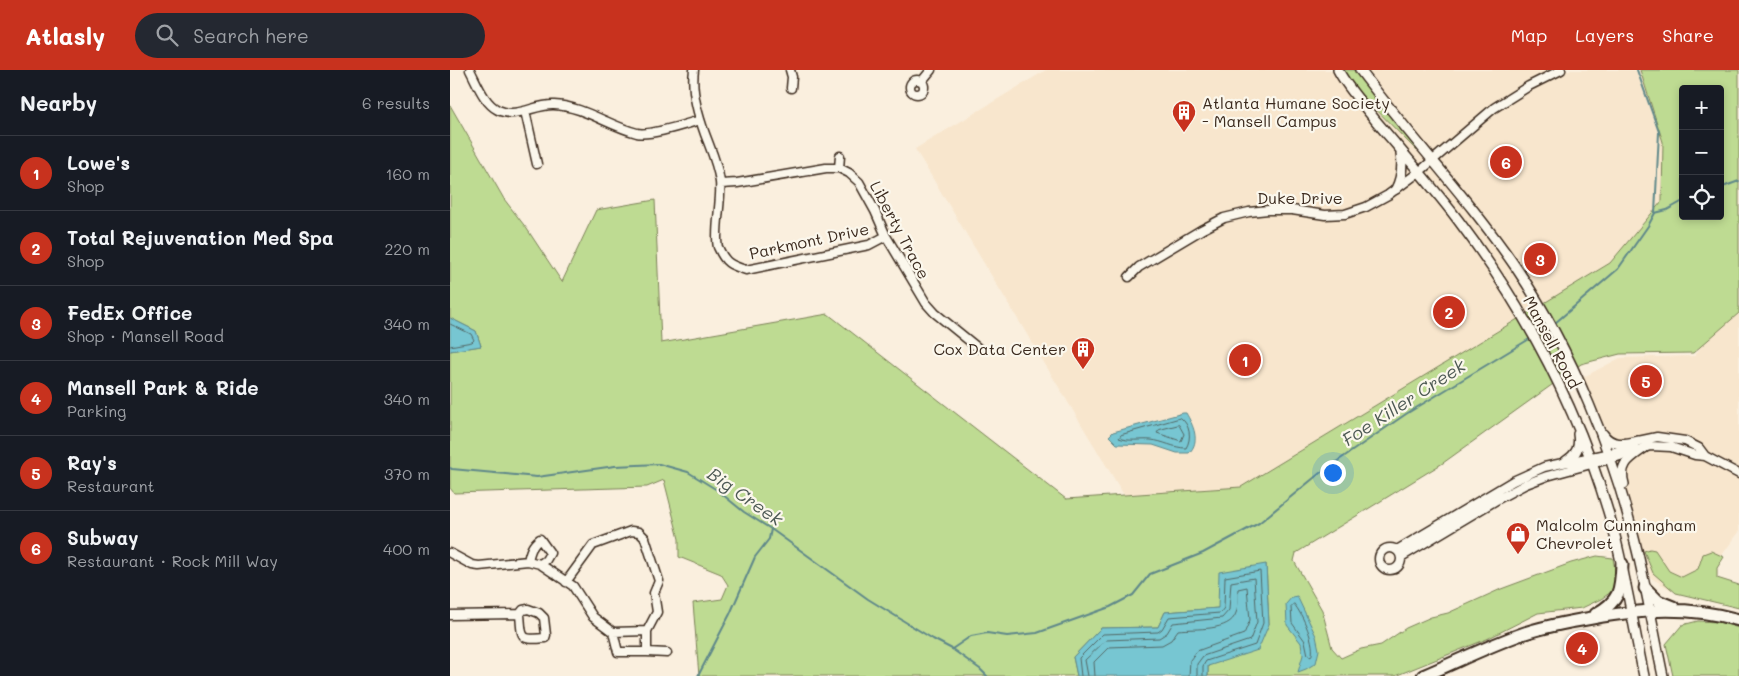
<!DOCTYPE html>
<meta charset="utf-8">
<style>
:root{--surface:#171b24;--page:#242831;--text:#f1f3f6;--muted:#9ea1a6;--line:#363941;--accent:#c8321e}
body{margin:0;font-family:Mali,sans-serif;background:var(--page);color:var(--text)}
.controls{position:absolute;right:15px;top:15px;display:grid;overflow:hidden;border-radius:5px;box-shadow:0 2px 8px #0003}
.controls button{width:45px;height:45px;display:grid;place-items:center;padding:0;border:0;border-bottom:1px solid var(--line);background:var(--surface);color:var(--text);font:25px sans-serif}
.you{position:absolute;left:882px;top:402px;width:18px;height:18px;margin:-12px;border:4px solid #fff;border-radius:50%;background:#1a73e8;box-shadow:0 0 0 8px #1a73e833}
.badge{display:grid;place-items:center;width:32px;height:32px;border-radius:50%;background:var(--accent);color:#fff;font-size:16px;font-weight:700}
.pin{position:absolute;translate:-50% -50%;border:2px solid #fff;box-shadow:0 1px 5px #0006}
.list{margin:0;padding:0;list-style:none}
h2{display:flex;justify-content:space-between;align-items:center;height:65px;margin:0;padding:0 20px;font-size:21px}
h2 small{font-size:16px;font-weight:400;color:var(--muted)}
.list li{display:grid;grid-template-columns:32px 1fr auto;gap:15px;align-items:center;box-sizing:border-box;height:75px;padding:0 20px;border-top:1px solid var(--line)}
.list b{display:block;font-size:19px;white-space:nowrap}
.list p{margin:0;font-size:16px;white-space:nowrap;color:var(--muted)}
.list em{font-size:16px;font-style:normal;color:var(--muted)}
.icon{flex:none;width:28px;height:28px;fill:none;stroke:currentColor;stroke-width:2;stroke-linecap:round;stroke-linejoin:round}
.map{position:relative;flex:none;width:1289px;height:606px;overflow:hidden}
header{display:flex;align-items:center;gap:30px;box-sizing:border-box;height:70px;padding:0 25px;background:var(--accent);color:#fff}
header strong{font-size:24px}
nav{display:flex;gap:28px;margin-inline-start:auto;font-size:18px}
.search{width:350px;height:45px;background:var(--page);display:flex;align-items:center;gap:12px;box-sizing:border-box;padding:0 18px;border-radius:28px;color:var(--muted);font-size:19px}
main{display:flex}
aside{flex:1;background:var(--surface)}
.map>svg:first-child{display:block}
</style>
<header>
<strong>Atlasly</strong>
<div class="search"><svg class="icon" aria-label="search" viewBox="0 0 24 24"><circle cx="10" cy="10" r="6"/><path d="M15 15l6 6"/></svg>Search here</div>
<nav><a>Map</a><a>Layers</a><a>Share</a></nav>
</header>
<main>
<aside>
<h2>Nearby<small>6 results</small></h2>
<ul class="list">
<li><span class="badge">1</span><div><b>Lowe's</b><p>Shop</p></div><em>160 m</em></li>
<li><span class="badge">2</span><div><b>Total Rejuvenation Med Spa</b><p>Shop</p></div><em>220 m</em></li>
<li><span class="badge">3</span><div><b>FedEx Office</b><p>Shop · Mansell Road</p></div><em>340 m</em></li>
<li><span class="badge">4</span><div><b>Mansell Park &amp; Ride</b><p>Parking</p></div><em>340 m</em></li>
<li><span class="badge">5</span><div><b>Ray's</b><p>Restaurant</p></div><em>370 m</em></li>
<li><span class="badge">6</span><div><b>Subway</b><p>Restaurant · Rock Mill Way</p></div><em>400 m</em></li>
</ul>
</aside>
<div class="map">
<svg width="1289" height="606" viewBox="0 0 1289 606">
<rect width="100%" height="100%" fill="#faefde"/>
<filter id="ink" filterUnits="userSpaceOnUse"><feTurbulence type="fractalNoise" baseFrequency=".02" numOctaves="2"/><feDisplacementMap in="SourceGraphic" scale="10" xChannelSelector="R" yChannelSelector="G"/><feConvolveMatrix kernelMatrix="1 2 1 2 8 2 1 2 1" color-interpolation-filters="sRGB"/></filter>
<g filter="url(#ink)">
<path fill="#f8e6cd" d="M596 0H1190L1213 72 1212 131 1160 193 791 417 674 425 465 79Z
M1289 232V462L1263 497 1223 521 1201 508 1130 309 1170 288 1245 286 1271 242Z"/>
<path fill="#bedb92" stroke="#7c8258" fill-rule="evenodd" d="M893 0H907L968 80 967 81 965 79 907 20Z
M1190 0H1289V243L1243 283 1170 284 1131 294 993 393 846 483 844 491 872 540 882 578 891 588 911 579 931 575 956 558 981 547 998 543 1051 519 1121 493 1147 486 1163 488 1167 512 1164 520 1151 529 1132 538 1088 543 1037 569 945 606H758V596L819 554 816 494 769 538 715 542 708 557 651 558 623 587 627 606H249L243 533 272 529 278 515 271 504 229 487V469L214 410 197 417 4 423 0 418V281L31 276 26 261 0 248V35L54 129 77 159 112 212 146 140 205 130 211 273 378 244 616 429 791 417 1160 193 1212 131 1213 72ZM1233 19H1270V146H1233Z
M1200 479 1205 480 1219 501 1232 507 1248 499 1253 484 1261 481 1274 487 1267 498V508L1289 515V538L1226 523 1203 503 1194 481Z
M1248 551 1269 552 1289 558V606H1223L1216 574 1232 555Z"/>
<path fill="#77c6d2" stroke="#5f888a" d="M0 248 26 261 31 276 0 281Z
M733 343H736C743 355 751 371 739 383H727L703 375 667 374 659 366 663 362Z
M816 494 819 554 808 580 758 596V606H627L623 587 651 558 708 557 715 542 768 538 769 502Z
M847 526 866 566 869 580 866 593 856 599 848 602 853 585 851 573 837 555 836 534 842 527Z"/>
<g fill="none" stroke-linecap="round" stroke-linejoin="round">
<path stroke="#536866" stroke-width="1" d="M0 254 21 264 24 270 22 272 0 276
M731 348C740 355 742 368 736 378 724 378 713 371 701 370 691 369 678 372 669 368L671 365Z
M729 355 734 364 731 371 707 363 709 360Z
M844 534C852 543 867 576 861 587L858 585 855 571 842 553 841 537Z
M631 606 629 588 653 564 708 562 712 559 719 547 770 543 774 538 775 507 810 501 813 553 805 575 756 591 753 596V606
M638 606 635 590 656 570 709 568 717 563 723 553 772 548 779 540 781 512 804 508 807 552 800 570 753 586 747 594V606
M645 606 644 592 659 577 712 575 721 570 728 560C745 558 780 562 786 543 789 535 787 527 788 519L797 517 800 550 794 564 747 581 740 590 739 606"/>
<path stroke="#5f888a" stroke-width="2" d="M1270 118 1289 111
M1205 143 1217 140 1233 131
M1105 253 1168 199 1198 156 1205 143 1209 62 1187 0
M1085 265 1098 257
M0 398 2 399 87 407 165 396 209 394 238 402 267 420 294 442 321 459 418 529 483 569 502 579 530 599 537 606
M502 579 521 566 537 563 557 566 587 563 660 537 683 525 700 504 753 483 809 453 870 403 956 344 1081 268
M248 606 280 544 305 487 319 469 321 459"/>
<g stroke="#3b2a1e" stroke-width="11">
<path id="minor" d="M20 0C27 13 34 33 48 40 67 49 85 34 104 35 133 36 159 56 187 63 201 66 236 54 250 50
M244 0C241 21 248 45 255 64 261 80 268 95 270 112 272 128 264 164 268 177 275 193 280 195 296 200L419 175 436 166
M340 0 342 7 341 18
M460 17a7 7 0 1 1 14 0a7 7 0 1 1-14 0Z
M472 11 481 0
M75 41 87 94
M389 98 390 86
M271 114 287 113 376 98H389L399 103 409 112 425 141 436 166 476 233 485 243 528 278
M679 207 689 197 751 160 774 148 799 142 818 140H842L875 145 895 144 916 137 938 125 969 102 1044 38 1079 16 1111 0
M929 489a11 11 0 1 1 22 0a11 11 0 1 1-22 0Z
M947 480 1063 411 1094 397 1165 382 1177 378 1188 371 1207 367 1235 371 1249 378 1255 386
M0 483 22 495 29 496 78 491 90 494 123 516 143 547 163 562 197 561 207 542 204 523 209 511 195 468 189 462 181 461 143 475 116 512
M951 487 1048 429 1076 414 1097 406 1167 387 1200 376 1221 377 1245 385 1255 386 1289 404
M78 491C80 481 82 475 90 469L100 483 96 490 90 494
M78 539 89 543 94 548 96 565 95 568C69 571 72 567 70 544L73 540Z
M0 545 70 544
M197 561V582L217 583
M163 562 168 582H197"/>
</g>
<g stroke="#3b2a1e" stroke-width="12">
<path id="major" d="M888 0C898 19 913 34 926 51 954 84 982 116 1008 150 1079 244 1133 348 1164 462 1176 509 1184 558 1194 606
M910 0C961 68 1019 129 1067 199 1122 281 1164 384 1187 480 1197 521 1204 564 1213 606
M946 119C952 107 953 96 951 83
M1153 364C1161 377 1176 374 1188 371
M1116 391C1127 384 1130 377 1128 364
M1174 414C1168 394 1180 388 1194 378"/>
</g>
<g stroke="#3b2a1e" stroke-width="15">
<path id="highway" d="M1195 518 1208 531 1223 537
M1146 544C1170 531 1171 520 1172 494
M973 606C1006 592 1038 576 1072 564 1095 556 1118 552 1142 548 1195 539 1237 536 1289 550"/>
</g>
<use href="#minor" stroke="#fbf7ec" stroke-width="8"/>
<use href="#major" stroke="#fbf7ec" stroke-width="9"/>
<use href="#highway" stroke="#fbf7ec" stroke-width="11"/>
</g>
</g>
<defs>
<g id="building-pin" transform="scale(1.25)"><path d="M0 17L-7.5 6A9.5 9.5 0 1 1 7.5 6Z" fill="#c8321e" stroke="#fbf7ec"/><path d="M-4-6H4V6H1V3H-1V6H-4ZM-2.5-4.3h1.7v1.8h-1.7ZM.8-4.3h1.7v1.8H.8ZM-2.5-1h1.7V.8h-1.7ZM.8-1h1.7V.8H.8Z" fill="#fff"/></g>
<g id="shop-pin" transform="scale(1.25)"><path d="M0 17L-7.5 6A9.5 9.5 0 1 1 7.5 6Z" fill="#c8321e" stroke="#fbf7ec"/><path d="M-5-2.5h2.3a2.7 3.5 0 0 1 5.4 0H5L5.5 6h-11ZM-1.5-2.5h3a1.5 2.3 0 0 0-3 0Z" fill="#fff"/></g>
</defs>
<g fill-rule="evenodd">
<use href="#building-pin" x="734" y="42"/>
<use href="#building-pin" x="633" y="279"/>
<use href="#shop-pin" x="1068" y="464"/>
</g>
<g text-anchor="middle" stroke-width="4.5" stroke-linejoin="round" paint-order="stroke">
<g font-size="16" fill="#3b2a1e" stroke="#fbf7ec" text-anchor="start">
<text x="752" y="39">Atlanta Humane Society<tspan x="752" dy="18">- Mansell Campus</tspan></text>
<text x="616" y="285" text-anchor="end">Cox Data Center</text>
<text x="1086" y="461">Malcolm Cunningham<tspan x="1086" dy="18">Chevrolet</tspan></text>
</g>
<g font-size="16" fill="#3b2a1e" stroke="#fbf7ec">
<text x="850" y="134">Duke Drive</text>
<text transform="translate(450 160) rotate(62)" y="6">Liberty Trace</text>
<text transform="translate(359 171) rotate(-12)" y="6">Parkmont Drive</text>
<text transform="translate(1102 272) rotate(62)" y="6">Mansell Road</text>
</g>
<g font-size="18" font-style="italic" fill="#4d5954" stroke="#fbf7ec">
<text transform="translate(954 333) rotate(-33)" y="6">Foe Killer Creek</text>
<text transform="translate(295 427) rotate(35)" y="6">Big Creek</text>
</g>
</g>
</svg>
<div class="controls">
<button>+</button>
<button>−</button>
<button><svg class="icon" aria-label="locate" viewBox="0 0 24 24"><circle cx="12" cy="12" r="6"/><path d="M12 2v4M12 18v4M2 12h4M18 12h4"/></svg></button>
</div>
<div class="you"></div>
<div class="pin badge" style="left:795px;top:290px">1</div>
<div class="pin badge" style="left:999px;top:242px">2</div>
<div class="pin badge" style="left:1090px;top:189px">3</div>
<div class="pin badge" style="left:1132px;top:578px">4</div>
<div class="pin badge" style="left:1196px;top:311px">5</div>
<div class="pin badge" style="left:1056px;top:92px">6</div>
</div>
</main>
